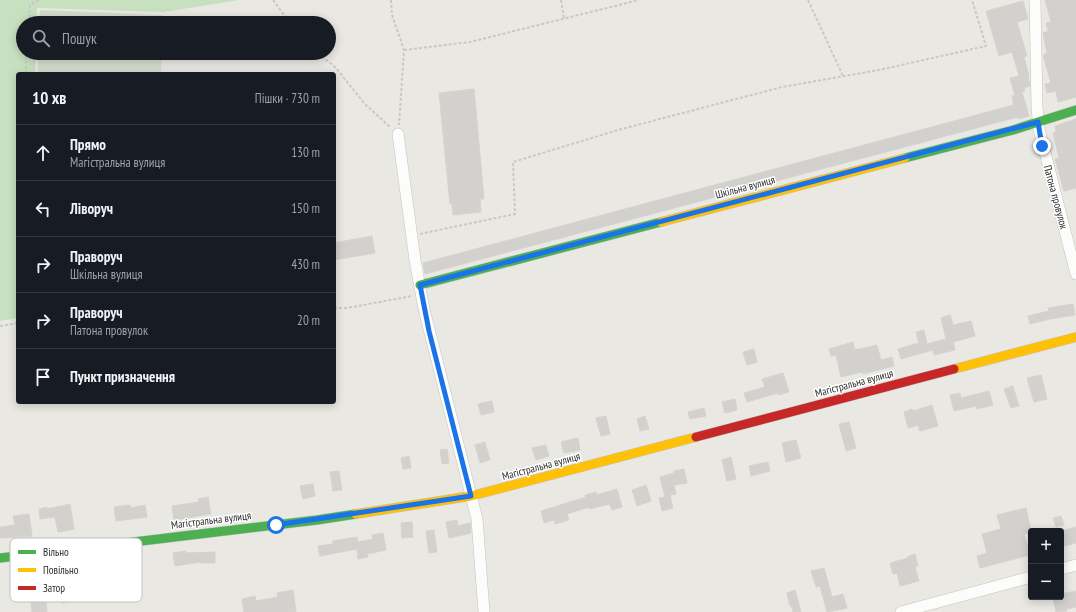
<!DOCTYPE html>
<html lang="uk">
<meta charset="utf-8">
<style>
:root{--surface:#171b24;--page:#242831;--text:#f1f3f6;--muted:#9ea1a6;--line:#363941}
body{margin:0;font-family:"PT Sans Narrow",sans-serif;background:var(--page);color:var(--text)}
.controls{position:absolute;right:12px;bottom:12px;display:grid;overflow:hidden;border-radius:4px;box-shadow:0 2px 10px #0003}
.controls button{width:36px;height:36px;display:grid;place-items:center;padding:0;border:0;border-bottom:1px solid var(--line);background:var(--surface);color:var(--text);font:20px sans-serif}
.stop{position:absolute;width:12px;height:12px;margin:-9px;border:3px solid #1a73e8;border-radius:50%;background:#fff}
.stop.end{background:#1a73e8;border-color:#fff;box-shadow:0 1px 4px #0008}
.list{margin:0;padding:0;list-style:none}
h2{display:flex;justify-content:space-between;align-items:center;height:52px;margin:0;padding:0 16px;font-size:17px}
h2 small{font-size:13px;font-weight:400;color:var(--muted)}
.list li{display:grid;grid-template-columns:26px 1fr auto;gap:12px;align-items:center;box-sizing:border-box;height:56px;padding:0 16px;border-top:1px solid var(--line)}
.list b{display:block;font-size:15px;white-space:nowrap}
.list p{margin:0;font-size:13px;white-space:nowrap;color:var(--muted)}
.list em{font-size:13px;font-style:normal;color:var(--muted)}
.icon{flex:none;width:22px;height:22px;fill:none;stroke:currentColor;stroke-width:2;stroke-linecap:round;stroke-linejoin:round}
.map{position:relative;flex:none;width:1076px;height:612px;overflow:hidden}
.search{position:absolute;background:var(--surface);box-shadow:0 2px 10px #0003;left:16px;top:16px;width:320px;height:44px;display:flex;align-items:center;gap:10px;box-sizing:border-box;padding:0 14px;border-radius:22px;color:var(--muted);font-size:15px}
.panel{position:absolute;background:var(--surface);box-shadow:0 2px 10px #0003;left:16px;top:72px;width:320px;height:332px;border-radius:4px}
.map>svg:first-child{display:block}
</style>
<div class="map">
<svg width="1076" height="612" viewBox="0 0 1076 612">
<rect width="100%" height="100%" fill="#e9e8e3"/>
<path fill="#c7e1c0" d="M0 0H239L164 12 37 8 36 23H23V53H36L35 74H18V318L0 321Z"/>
<path fill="#d3ddcc" d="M40 10 163 15V23H39Z
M38 53H162L161 74H38Z"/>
<path fill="#d2d1cd" stroke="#d4d3cf" d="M1045 0H1076V97L1058 102 1056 91 1047 93 1045 84 1051 83 1043 55 1047 53 1043 33 1048 31 1046 23 1051 22Z
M1023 1 1028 19 1017 22 1027 56 1024 57 1029 76 1028 77 1030 86 1024 88 1025 91 1022 92 1029 116 1018 119V117L425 274 423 263 1014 105 1012 96 1015 95 1010 78 1019 76 1012 52 999 56 986 11Z
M474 89 484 199H480L481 212 453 215 452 204H450L439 93Z
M1076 119V188L1064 191 1055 159 1059 158 1053 133 1056 132 1055 126Z
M372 236 375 253 334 260V243Z
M1073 304 1075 315 1050 319 1030 324 1028 316 1049 311 1048 308Z
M950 315 953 325 971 321 975 336 953 342 955 350 934 355 933 350 901 359 898 349 919 343 916 332 924 330 927 344 946 339 941 318Z
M853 342 855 350 877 345 881 360 892 357 894 366 863 374 862 372 841 377 836 355 831 356 829 349Z
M754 349 757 362 747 365 743 352Z
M783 373 789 392 778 395V393L747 402 744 393 765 387 762 379Z
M1041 375 1047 399 1034 402 1027 378Z
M1013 386 1019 406 1011 408 1004 389Z
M989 391 993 405 977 409 976 406 954 411 950 395 960 393 961 398Z
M735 399 737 410 725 413 722 402Z
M492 401 494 412 481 415 478 404Z
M932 405 938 426 920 431 918 425 908 428 904 412 912 409 913 411Z
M704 408 706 416 690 419 688 412Z
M606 416 610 434 601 436 596 418Z
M645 416 649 429 640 431 637 419Z
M849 422 856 448 846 451 839 424Z
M578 438 580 450 564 453 561 442Z
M796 440 801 458 786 462 782 443Z
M485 442 490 460 480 463 475 445Z
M546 445 549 456 536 460 532 448Z
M447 449 449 463 442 464 440 450Z
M409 456 411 468 403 469 401 458Z
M731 457 736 479 727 481 722 460Z
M768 462 770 471 751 476 749 466Z
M684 469 687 483 674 485 676 494 670 495 673 508 662 511 659 498 665 497 660 477 674 473V471Z
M339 471 342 490 333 491 330 472Z
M313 484 315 496 303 499 300 486Z
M646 485 651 501 637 506 632 490Z
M617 489 622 507 612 510 610 504 589 509V507L567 514 569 520 555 524 554 520 544 523 541 511 586 497 585 495 596 492 597 495Z
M208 497 211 514 174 520 172 506 199 502 198 499Z
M70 504 74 529 58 532 55 517 40 519 39 509 47 507V509Z
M130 505 131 508 145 505 147 517 116 521 114 507Z
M1026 508 1031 531V533L1024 534 1030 555 980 568 977 556 987 553 982 534 1001 529 997 515Z
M29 514 32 536 0 538V527L15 525 13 516Z
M1061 516 1064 525 1056 527 1053 518Z
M457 520 458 526 470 523 471 533 449 538 446 522Z
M412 522 413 537 402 538 401 523Z
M1076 527V543L1061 547V531Z
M434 530 437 552 429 553 426 531Z
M383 533 386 550 367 554 368 557 358 559 357 549 320 556 318 546 333 544V541L357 537 358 542 373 539 372 535Z
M186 551V553L215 552V563H200V562L175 566 173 553Z
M915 554 918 566 915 567 919 581 900 586 897 573 893 574 890 563 908 558 907 557Z
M824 568 832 597 843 594 847 608 827 612 820 586 816 587 811 571Z
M39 575 42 601H46L47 612H32L28 577Z
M68 581 72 601 62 603 58 583Z
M293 590 296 612H244L242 599 255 596 256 601 278 597 277 593Z
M795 590 801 612H793L791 605 790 606 787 593Z
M1076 591V607L1066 609 1067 611 1056 612 1053 597H1061V594Z"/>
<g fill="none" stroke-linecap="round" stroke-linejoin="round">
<g stroke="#c4c3c3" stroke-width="12">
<path id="street" d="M1035 0 1037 107 1039 129 1076 274
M398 134 415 260 424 309 477 519 484 612
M1061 569 1076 565
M901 612 1031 577"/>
</g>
<g stroke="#c4c3c3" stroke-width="10">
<path id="fast" d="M905 158 1013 130 1076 110
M420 285 661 222
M0 558 317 520 356 514"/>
</g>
<g stroke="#c4c3c3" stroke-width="10">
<path id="slow" d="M661 222 905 158
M954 369 1076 337
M356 514 471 496 696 437"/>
</g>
<g stroke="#c4c3c3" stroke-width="10">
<path id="jam" d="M696 437 954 369"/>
</g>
<path stroke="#c8c8c7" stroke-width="2" stroke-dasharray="3 2" stroke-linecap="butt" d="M273 0 290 23
M391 0 392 15 404 50 399 125
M561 0 564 18
M808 0 843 76
M29 23 30 5 39 0
M404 50 470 42 639 0
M318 53 336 68 364 103 391 128
M26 74V53
M420 234 515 214 513 162 618 130 782 87 879 70 986 46 972 0
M334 308H347L412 296
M0 326 18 323"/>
<use href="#street" stroke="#fcfcfb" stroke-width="11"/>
<use href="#fast" stroke="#4caf50" stroke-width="9"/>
<use href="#slow" stroke="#ffc107" stroke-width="9"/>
<use href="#jam" stroke="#c62828" stroke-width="9"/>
</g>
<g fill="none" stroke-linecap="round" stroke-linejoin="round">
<path stroke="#1a73e8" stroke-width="5" d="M276 525 471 496 429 331 420 285 1038 122 1042 146"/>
</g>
<g text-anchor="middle" stroke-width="3" stroke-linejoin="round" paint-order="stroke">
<g font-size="11" fill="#2c2c2c" stroke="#fff">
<text transform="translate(745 187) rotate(-15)" y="4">Шкільна вулиця</text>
<text transform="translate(1056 197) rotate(75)" y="4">Патона провулок</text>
<text transform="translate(854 383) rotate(-15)" y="4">Магістральна вулиця</text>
<text transform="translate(541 466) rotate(-15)" y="4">Магістральна вулиця</text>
<text transform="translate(211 520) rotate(-7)" y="4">Магістральна вулиця</text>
</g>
</g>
<rect x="10" y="538" width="132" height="64" rx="6" fill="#fff" stroke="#c0c0c0" stroke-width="1"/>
<rect x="18" y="550" width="18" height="4" fill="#4caf50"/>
<rect x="18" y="568" width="18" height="4" fill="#ffc107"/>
<rect x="18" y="586" width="18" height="4" fill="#c62828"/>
<g font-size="11" fill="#2c2c2c">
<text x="43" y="556">Вільно</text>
<text x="43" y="574">Повільно</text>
<text x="43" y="592">Затор</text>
</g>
</svg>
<div class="controls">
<button>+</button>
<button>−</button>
</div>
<div class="stop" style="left:276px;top:525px"></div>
<div class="stop end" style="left:1042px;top:146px"></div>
<div class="search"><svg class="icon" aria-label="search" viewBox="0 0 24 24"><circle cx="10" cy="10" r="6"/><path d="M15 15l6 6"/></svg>Пошук</div>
<section class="panel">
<h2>10 хв<small>Пішки · 730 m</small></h2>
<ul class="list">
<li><svg class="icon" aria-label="ahead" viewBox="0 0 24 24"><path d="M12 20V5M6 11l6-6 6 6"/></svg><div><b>Прямо</b><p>Магістральна вулиця</p></div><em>130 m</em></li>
<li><svg class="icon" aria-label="left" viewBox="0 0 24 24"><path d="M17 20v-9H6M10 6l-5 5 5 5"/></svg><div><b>Ліворуч</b></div><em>150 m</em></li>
<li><svg class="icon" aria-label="right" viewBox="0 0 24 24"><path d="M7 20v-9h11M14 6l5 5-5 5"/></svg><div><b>Праворуч</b><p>Шкільна вулиця</p></div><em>430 m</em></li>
<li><svg class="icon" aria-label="right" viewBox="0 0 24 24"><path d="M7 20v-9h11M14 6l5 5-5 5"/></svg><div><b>Праворуч</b><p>Патона провулок</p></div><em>20 m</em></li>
<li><svg class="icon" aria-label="arrive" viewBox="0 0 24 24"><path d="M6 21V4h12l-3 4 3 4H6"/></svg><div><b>Пункт призначення</b></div></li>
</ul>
</section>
</div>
